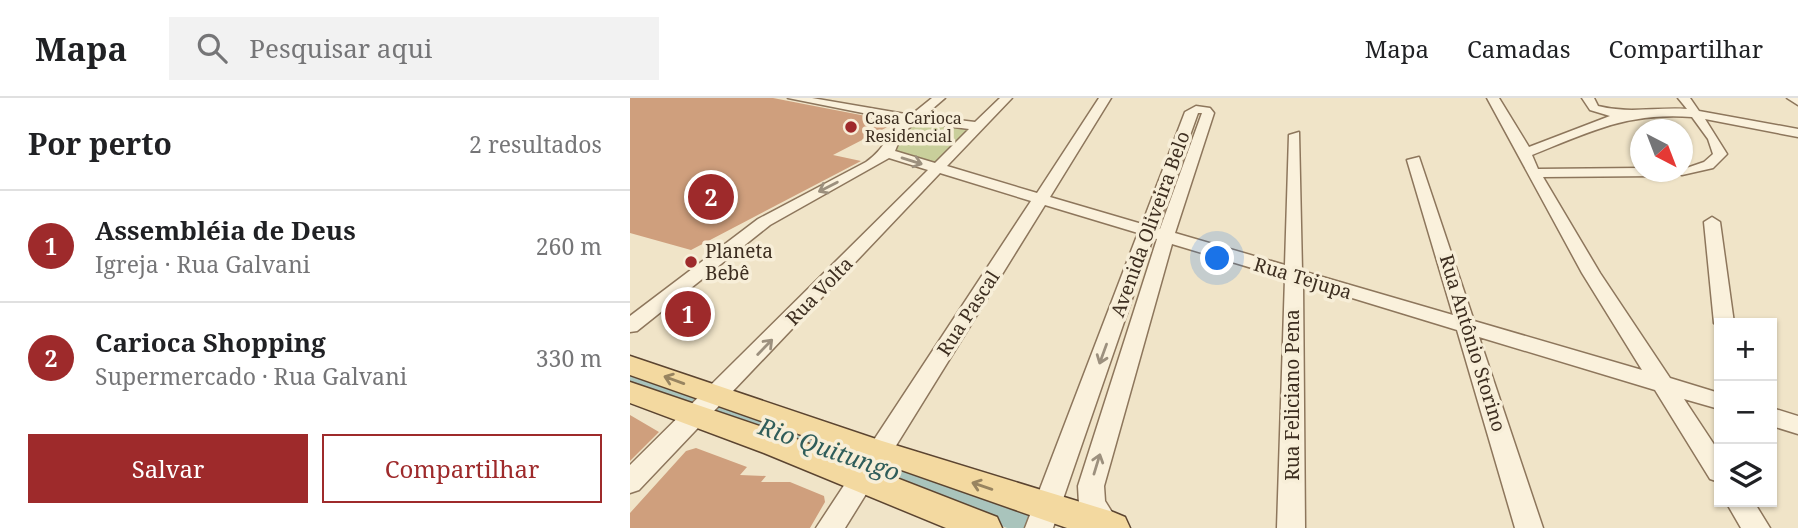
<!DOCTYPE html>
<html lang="pt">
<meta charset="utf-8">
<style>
:root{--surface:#fff;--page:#f2f2f2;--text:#202124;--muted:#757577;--line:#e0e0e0;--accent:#9e2a2b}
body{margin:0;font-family:"Noto Serif",serif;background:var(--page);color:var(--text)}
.controls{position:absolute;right:21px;bottom:21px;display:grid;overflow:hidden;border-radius:0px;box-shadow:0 2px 5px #0004}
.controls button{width:63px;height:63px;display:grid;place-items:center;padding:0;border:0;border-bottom:2px solid var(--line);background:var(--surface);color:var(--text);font:35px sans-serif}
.compass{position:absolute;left:1000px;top:21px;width:63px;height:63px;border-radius:50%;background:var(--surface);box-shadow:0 2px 5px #0004;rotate:138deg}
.you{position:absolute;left:588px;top:161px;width:24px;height:24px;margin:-18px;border:5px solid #fff;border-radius:50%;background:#1a73e8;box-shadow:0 0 0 10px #1a73e833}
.badge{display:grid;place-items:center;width:46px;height:46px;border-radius:50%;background:var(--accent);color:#fff;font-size:23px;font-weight:700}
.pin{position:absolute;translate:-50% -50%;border:4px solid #fff;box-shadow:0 2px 7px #0006}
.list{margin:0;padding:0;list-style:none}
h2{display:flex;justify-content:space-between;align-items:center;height:91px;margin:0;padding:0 28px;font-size:30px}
h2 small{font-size:23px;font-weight:400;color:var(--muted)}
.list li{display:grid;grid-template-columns:46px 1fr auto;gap:21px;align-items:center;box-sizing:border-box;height:112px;padding:0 28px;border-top:2px solid var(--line)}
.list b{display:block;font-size:26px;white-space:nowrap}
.list p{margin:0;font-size:23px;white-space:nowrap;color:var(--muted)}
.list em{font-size:23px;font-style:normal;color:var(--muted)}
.actions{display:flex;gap:14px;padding:21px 28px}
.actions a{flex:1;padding:16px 0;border:2px solid var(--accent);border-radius:0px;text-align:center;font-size:24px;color:var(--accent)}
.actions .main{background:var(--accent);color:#fff}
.icon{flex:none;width:38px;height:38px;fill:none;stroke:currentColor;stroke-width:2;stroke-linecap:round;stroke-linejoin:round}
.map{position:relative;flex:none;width:1168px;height:430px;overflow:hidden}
header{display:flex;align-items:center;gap:42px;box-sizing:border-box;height:98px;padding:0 35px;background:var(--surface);border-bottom:2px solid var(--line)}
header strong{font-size:33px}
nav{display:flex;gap:38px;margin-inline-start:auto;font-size:24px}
.search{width:490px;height:63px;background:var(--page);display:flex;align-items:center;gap:18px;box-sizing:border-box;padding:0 24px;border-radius:0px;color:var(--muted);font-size:26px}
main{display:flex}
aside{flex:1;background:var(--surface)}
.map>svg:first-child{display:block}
</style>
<header>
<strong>Mapa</strong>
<div class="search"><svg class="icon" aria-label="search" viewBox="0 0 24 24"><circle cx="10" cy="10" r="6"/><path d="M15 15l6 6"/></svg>Pesquisar aqui</div>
<nav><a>Mapa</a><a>Camadas</a><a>Compartilhar</a></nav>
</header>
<main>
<aside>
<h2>Por perto<small>2 resultados</small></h2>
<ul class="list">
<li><span class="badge">1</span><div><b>Assembléia de Deus</b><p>Igreja · Rua Galvani</p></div><em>260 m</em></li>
<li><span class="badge">2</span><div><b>Carioca Shopping</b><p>Supermercado · Rua Galvani</p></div><em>330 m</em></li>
</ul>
<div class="actions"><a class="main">Salvar</a><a>Compartilhar</a></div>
</aside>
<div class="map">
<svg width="1168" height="430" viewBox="0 0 1168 430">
<rect width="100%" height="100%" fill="#f0e4c8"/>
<path fill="#c9cf9b" d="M281 24 342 32C305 70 312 71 261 54L260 50Z"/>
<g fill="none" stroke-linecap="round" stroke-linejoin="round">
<path fill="#a9c4bc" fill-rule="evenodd" d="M0 272 268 365 398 407 410 411 415 422 411 430H377L0 293Z"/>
</g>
<path fill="#cf9f7d" d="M0 0H143L267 24 203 57 231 63 61 152 0 135Z
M0 317 29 334 0 363Z
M66 350 117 369 110 377 136 378 131 384H160L194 398 195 404 180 430H0V415L56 353Z"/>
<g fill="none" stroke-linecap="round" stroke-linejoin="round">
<g stroke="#8d765c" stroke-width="3">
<path id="minor" d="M158 0H182L281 17 302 0H315L294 18 345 24 370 0H382L317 68 407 95 469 0H481L420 99 512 126 555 14 566 8 580 10 584 15 545 135 655 167 659 37 669 34 672 173 823 217 777 62 789 59 844 223 1012 272 952 175 857 0H869L899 49 980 18 960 12 952 0H964L968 8C1000 16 1024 9 1057 11L1048 0H1060L1069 13 1168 31V39L1075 21 1097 56 1083 70 1052 77 1045 74 1074 64 1083 56 1078 41 1062 19C998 14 959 34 902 57L908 71 1010 70V74H1034L1027 78 913 79 970 175 1040 280 1089 295V311L1054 301 1089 354V384L1080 381 1025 292 849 239 913 430H885L827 232 673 185 675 430H647L655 180 542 146 474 388 475 403 490 427 488 430H463L449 406 448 388 527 141 523 140 423 430H395L508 135 415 107 215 430H186L401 103 310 75 9 392 0 395V367L298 72 259 60 140 127 7 233 0 234V218L128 121 236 64C256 50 256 37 273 23ZM568 15H572L530 131 527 130ZM286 24 339 31 305 65 265 53 272 36Z
M1157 0H1168V7Z
M1082 119 1090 124 1104 225H1089V230L1084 225 1074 124Z
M1142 310 1168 318V336L1142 328Z
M1096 404H1124L1140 430H1111Z"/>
</g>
<g stroke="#5b4430" stroke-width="3">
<path id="major" d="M0 258 252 343 483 414 495 419 500 430H437L0 277Z
M0 284 156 337 367 419 372 430H316L134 355 0 305Z"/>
</g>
<use href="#minor" fill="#faf1dc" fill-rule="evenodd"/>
<use href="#major" fill="#f3d9a0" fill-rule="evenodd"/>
</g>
<defs><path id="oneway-shaft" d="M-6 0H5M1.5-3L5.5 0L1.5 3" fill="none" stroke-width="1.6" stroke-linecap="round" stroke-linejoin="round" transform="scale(1.75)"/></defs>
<g stroke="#9c907e">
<use href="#oneway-shaft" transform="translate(282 63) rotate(17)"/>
<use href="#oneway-shaft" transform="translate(198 89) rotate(153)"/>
<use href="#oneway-shaft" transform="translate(135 249) rotate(-46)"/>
<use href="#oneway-shaft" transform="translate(473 256) rotate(110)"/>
<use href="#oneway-shaft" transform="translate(467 366) rotate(-73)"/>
</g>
<g stroke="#988460">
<use href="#oneway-shaft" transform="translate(44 282) rotate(-160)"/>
<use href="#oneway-shaft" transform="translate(352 388) rotate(-161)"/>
</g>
<g fill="#9e2a2b" stroke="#f7eed8" stroke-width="2.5">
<circle cx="221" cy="29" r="7"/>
<circle cx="61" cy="164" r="7"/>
</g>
<g text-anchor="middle" stroke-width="7" stroke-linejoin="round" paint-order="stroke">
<g font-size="16" fill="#3d2e20" stroke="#f7eed8" text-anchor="start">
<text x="235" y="26">Casa Carioca<tspan x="235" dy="18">Residencial</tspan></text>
</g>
<g font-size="19" fill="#3d2e20" stroke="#f7eed8">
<text transform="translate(520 126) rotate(-70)" y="7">Avenida Oliveira Belo</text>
<text transform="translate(673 180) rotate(17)" y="7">Rua Tejupa</text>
<text transform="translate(189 193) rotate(-46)" y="7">Rua Volta</text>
<text transform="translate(338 215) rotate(-57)" y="7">Rua Pascal</text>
<text transform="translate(843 245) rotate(73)" y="7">Rua Antônio Storino</text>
<text transform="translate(662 297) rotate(-90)" y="7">Rua Feliciano Pena</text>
</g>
<g font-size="19" fill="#3d2e20" stroke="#f7eed8" text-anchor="start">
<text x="75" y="160">Planeta<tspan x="75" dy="22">Bebê</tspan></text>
</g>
<g font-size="24" font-style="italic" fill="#2f5d5a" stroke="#f7eed8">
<text transform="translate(199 352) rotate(19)" y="8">Rio Quitungo</text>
</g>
</g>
</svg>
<div class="controls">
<button>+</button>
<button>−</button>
<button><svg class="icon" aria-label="layers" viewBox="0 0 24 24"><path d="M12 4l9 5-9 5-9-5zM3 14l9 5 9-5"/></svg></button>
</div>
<svg class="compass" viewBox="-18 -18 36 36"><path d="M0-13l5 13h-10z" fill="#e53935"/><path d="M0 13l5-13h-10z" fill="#757577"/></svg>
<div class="you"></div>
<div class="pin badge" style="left:58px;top:216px">1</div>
<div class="pin badge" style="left:81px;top:99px">2</div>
</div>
</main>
